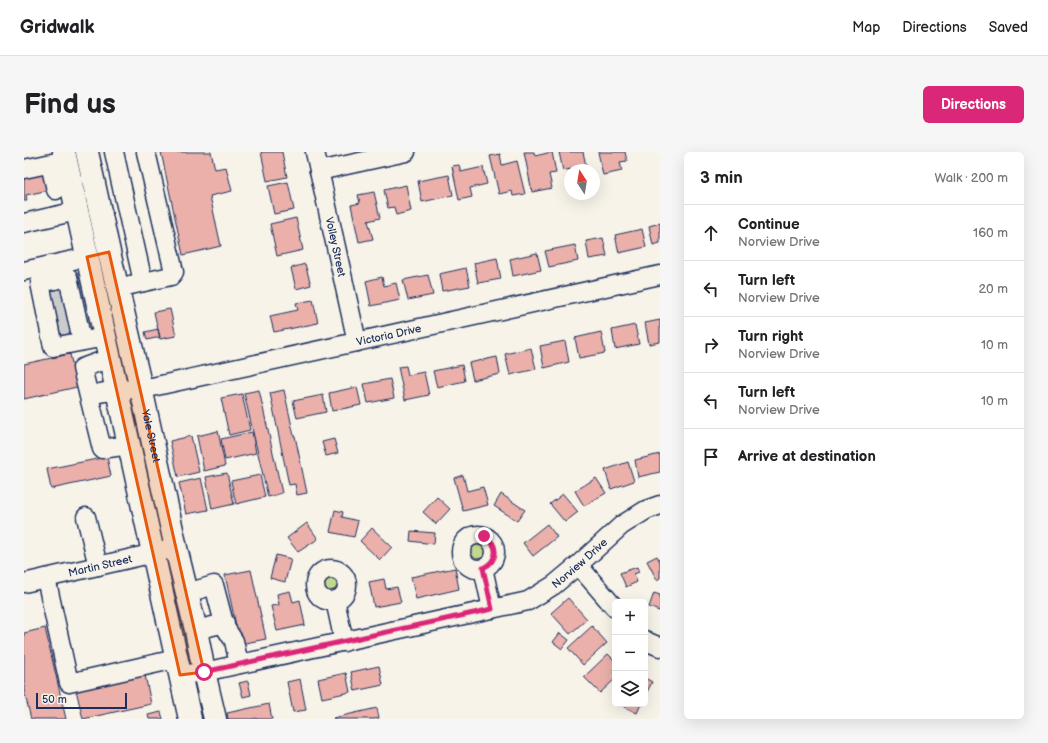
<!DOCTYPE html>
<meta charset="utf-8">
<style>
:root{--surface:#fff;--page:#f6f6f6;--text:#202124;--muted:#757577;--line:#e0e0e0;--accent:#db2777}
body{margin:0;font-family:"Balsamiq Sans",sans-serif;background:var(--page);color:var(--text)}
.controls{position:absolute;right:12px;bottom:12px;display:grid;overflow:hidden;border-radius:6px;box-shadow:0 4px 16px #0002}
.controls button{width:36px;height:36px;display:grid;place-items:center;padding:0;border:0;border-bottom:1px solid var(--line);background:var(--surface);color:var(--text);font:20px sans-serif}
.compass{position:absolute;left:540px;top:12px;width:36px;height:36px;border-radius:50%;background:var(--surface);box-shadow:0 4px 16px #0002;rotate:348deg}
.scale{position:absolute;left:12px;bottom:10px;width:91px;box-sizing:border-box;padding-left:4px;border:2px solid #1b2f5e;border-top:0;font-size:11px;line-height:14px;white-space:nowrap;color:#1b2f5e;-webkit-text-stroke:3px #f7f3e8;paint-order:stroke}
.stop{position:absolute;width:12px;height:12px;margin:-9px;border:3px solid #db2777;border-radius:50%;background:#fff}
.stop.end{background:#db2777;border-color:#fff;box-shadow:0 1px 4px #0008}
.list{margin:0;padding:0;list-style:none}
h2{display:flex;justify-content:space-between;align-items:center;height:52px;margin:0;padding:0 16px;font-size:17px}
h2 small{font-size:13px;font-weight:400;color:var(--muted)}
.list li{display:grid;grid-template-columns:26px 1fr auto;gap:12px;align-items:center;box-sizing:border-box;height:56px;padding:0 16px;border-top:1px solid var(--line)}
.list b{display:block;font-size:15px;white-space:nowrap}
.list p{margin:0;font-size:13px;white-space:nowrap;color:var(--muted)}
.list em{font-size:13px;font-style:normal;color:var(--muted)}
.icon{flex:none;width:22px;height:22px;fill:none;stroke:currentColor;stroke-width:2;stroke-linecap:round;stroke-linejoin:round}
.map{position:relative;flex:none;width:636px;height:567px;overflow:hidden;border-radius:6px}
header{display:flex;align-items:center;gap:24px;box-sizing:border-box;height:56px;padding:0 20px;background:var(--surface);border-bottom:1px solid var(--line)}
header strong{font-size:19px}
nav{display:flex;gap:22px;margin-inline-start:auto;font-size:14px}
.intro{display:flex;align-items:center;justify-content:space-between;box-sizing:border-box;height:96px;padding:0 24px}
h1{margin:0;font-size:28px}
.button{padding:10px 18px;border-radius:6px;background:var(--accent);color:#fff;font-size:14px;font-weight:700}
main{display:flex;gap:24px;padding:0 24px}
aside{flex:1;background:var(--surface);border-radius:6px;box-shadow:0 4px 16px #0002}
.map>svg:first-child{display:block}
</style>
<header>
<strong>Gridwalk</strong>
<nav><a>Map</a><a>Directions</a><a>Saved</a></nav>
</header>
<div class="intro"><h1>Find us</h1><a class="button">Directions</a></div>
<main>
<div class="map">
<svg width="636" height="567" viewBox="0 0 636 567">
<rect width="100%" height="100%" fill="#f7f3e8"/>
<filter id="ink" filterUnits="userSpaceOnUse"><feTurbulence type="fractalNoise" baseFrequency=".025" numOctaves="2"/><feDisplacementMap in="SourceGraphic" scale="8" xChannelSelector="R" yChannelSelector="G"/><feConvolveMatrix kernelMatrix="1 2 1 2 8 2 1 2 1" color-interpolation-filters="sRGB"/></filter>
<g filter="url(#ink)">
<path fill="#c2d88e" stroke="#6e8476" d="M443 400a11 11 0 1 1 22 0a11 11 0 1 1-22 0Z
M296 433a11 11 0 1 1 22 0a11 11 0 1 1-22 0Z"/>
<path fill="#ebb0aa" stroke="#1b2f5e" d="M137 0H187L191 17 202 15 208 39 186 44 197 94 159 103Z
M237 0H258L263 25 243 29Z
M500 0H510L511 4 528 0 532 21 525 22 528 36 508 40Z
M535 0H559L563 18H546V19V17L539 19Z
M574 0H601L603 9 596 10 598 19 579 23Z
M476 2 478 13 493 9 501 42 489 44 488 39 475 42 466 4Z
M435 13 437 20 459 15 463 32 446 36 448 45 435 48 428 14Z
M21 20 25 38 2 43 3 49H0V24Z
M425 23 429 43 398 50 394 29Z
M264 30 270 58 250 62 244 34Z
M382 33 387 59 372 63 370 55 364 56 360 38Z
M350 40 356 66 344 69 349 87 335 90 327 53 336 51 334 43Z
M272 66 279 98 253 104 246 72Z
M636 71V91L629 93 625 74Z
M618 77 622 95 595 101 591 83Z
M579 86 583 104 565 107 562 89Z
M551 93 554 109 525 115 521 99Z
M513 101 517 118 489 124 486 107Z
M473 106 477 127 454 131 450 111Z
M281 112 287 133 272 137 267 116Z
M442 116 446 134 418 139 415 122Z
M404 123 409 143 384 148 379 128Z
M358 125 360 134 372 131 376 148 347 154 342 129Z
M289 148 294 171 250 180 246 164 274 158 272 151Z
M146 157 152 184 136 187 130 160Z
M636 168V190L625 192 621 171Z
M611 173 615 192 591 197 588 178Z
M134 177 136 185 123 188 121 180Z
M577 180 581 201 555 206 551 186Z
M541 189 545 210 520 216 516 194Z
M507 196 512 217 486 223 481 202Z
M46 202 53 235 0 247V212Z
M473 205 476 222 449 228 445 211Z
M438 213 441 229 413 235 409 219Z
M382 214 384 223 400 220 405 243 381 248 374 215Z
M366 227 370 246 344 251 340 232Z
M333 235 337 253 308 259 305 241Z
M235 238 258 341 244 345 220 241Z
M260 238 270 284H271L283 341 273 343 271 332 265 333 246 241Z
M218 242 226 278 205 283 197 246Z
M299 243 302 260 273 266 269 249Z
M194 279 201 314 180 319 173 284Z
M228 280 232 301 201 308 197 287Z
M167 284 175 320 154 325 146 289Z
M310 287 314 301 302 304 298 290Z
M636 302V320L614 325 611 308Z
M83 305 87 324 27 337 23 317Z
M604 310 610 329 587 337 581 318Z
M203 321 210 352 188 357 182 325Z
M236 323 241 345 212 352 207 329Z
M439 323 443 339 459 335 464 353 439 359 430 326Z
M177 326 184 358 162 362 155 331Z
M572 326 582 341 560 354 551 339Z
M477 342 501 358 493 369 470 354Z
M539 342 554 360 541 370 526 352Z
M413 345 426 357 412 372 399 360Z
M311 358 319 360 318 365 334 369 330 385 306 380Z
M283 371 294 387 274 400 263 386Z
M523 372 533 385 509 404 499 391Z
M348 376 368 395 356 408 336 389Z
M387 379 411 381 410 392 386 389Z
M252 403 267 407 261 430 246 426Z
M633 404 636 410V426L633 428 623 409Z
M613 415 615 420 610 422 613 430 602 435 596 421Z
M431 416 435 437 392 447 387 425Z
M227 418 242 487 216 492 201 423Z
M360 427 362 437 373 435 377 450 350 455 345 430Z
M266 439 269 450 276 448 281 473 253 479 247 454 255 453 253 442Z
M630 441 636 443V458L635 459 625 455Z
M544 446 563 467 546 482 527 461Z
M568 474 583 491 559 513 544 496Z
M21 476 42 567H7L0 538V481Z
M536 481 545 488 538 497 529 490Z
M584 502 591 509V527L576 541 560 525Z
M355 514 359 533 331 539 327 520Z
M120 518 127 552 59 567 51 534Z
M322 521 326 540 298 546 294 527Z
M621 526 628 530 621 544Z
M276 527 282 558 269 560 263 530Z
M224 529 227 543 219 545 215 531Z
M245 552 248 567H233L232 566 228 567H204L203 561Z
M595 552H617L613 561Z
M353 556 355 566 350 567H310L309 566Z
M137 560 139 567H125L124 563Z"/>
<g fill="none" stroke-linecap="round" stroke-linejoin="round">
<path stroke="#cbcccc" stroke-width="18" stroke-dasharray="18 9" stroke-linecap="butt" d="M26 146 40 143
M29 162 43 159
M33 178 47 175"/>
<g stroke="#1b2f5e" stroke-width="21">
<g id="minor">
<path d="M90 0 119 130"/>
<path id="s1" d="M291 0 333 190"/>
<path d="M26 12 32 38"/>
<path d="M0 17 42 8"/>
<path d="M295 19 382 0"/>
<path d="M0 71 53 59"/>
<path d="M27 113 30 128 16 131 29 195 81 185"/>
<path d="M0 119 63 105"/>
<path d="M30 128 44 125 58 189"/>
<path d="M93 136 147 124 150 120 122 0"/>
<path d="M86 206 58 216 78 297 105 293"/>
<path id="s2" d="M65 243 81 240 128 235 636 123"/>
<path d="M62 365 74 414"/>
<circle cx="454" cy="400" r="17"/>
<path d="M554 413 591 456"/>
<path d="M459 416 468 457"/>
<circle cx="307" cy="433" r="16"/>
<path d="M22 426 45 531 152 507"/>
<path id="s3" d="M0 431 152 396"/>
<path d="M163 441 190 433 201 475 210 489 215 512"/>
<path d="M311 448 320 490"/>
<path d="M172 478 201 471"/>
<path d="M621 488 624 490 636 495"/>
<path id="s4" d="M156 523 180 520 504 449 530 433 554 413 598 373 622 358 636 353"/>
</g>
</g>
<g stroke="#1b2f5e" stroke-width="25">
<g id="major">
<path d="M40 0 166 567"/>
<path id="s5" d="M63 0 85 100 117 236 152 396 172 478 180 520 191 567"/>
</g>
</g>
<use href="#minor" stroke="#f7f3e8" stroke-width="18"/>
<use href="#major" stroke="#f7f3e8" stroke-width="22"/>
</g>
</g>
<g fill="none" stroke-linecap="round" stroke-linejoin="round" filter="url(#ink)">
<path stroke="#db2777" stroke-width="5" d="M180 520 468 457 459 416C474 409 476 393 460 384"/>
</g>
<path fill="#e8590c" fill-opacity="0.2" stroke="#e8590c" stroke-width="3" stroke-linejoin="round" d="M85 100 180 520 156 523 63 105Z"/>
<g text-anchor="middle" stroke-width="4" stroke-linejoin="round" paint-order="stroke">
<g font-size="11" fill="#1b2f5e" stroke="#f7f3e8">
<text dy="4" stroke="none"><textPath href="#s1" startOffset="97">Volley Street</textPath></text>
<text dy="4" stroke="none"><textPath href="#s2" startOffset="306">Victoria Drive</textPath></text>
<text dy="4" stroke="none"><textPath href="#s5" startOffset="291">Yale Street</textPath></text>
<text dy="4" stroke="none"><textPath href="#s4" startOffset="420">Norview Drive</textPath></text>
<text dy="4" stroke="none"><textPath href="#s3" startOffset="78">Martin Street</textPath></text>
</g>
</g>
</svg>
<div class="controls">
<button>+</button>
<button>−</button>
<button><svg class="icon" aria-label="layers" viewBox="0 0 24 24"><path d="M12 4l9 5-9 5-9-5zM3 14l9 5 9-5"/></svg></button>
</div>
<svg class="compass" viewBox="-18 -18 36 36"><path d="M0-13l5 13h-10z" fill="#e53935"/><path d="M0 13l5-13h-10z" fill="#757577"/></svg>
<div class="scale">50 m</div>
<div class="stop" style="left:180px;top:520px"></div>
<div class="stop end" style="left:460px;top:384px"></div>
</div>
<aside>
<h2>3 min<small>Walk · 200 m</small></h2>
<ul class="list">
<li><svg class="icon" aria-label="ahead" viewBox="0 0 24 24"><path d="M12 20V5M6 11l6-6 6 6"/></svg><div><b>Continue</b><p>Norview Drive</p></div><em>160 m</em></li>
<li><svg class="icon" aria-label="left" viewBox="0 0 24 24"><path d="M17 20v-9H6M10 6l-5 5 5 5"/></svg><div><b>Turn left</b><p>Norview Drive</p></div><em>20 m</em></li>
<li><svg class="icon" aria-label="right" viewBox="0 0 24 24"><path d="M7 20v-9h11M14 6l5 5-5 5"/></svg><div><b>Turn right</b><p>Norview Drive</p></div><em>10 m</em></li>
<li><svg class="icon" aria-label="left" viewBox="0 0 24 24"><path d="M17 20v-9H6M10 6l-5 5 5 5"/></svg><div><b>Turn left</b><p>Norview Drive</p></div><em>10 m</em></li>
<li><svg class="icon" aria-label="arrive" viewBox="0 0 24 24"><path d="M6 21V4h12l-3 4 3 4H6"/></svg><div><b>Arrive at destination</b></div></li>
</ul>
</aside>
</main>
